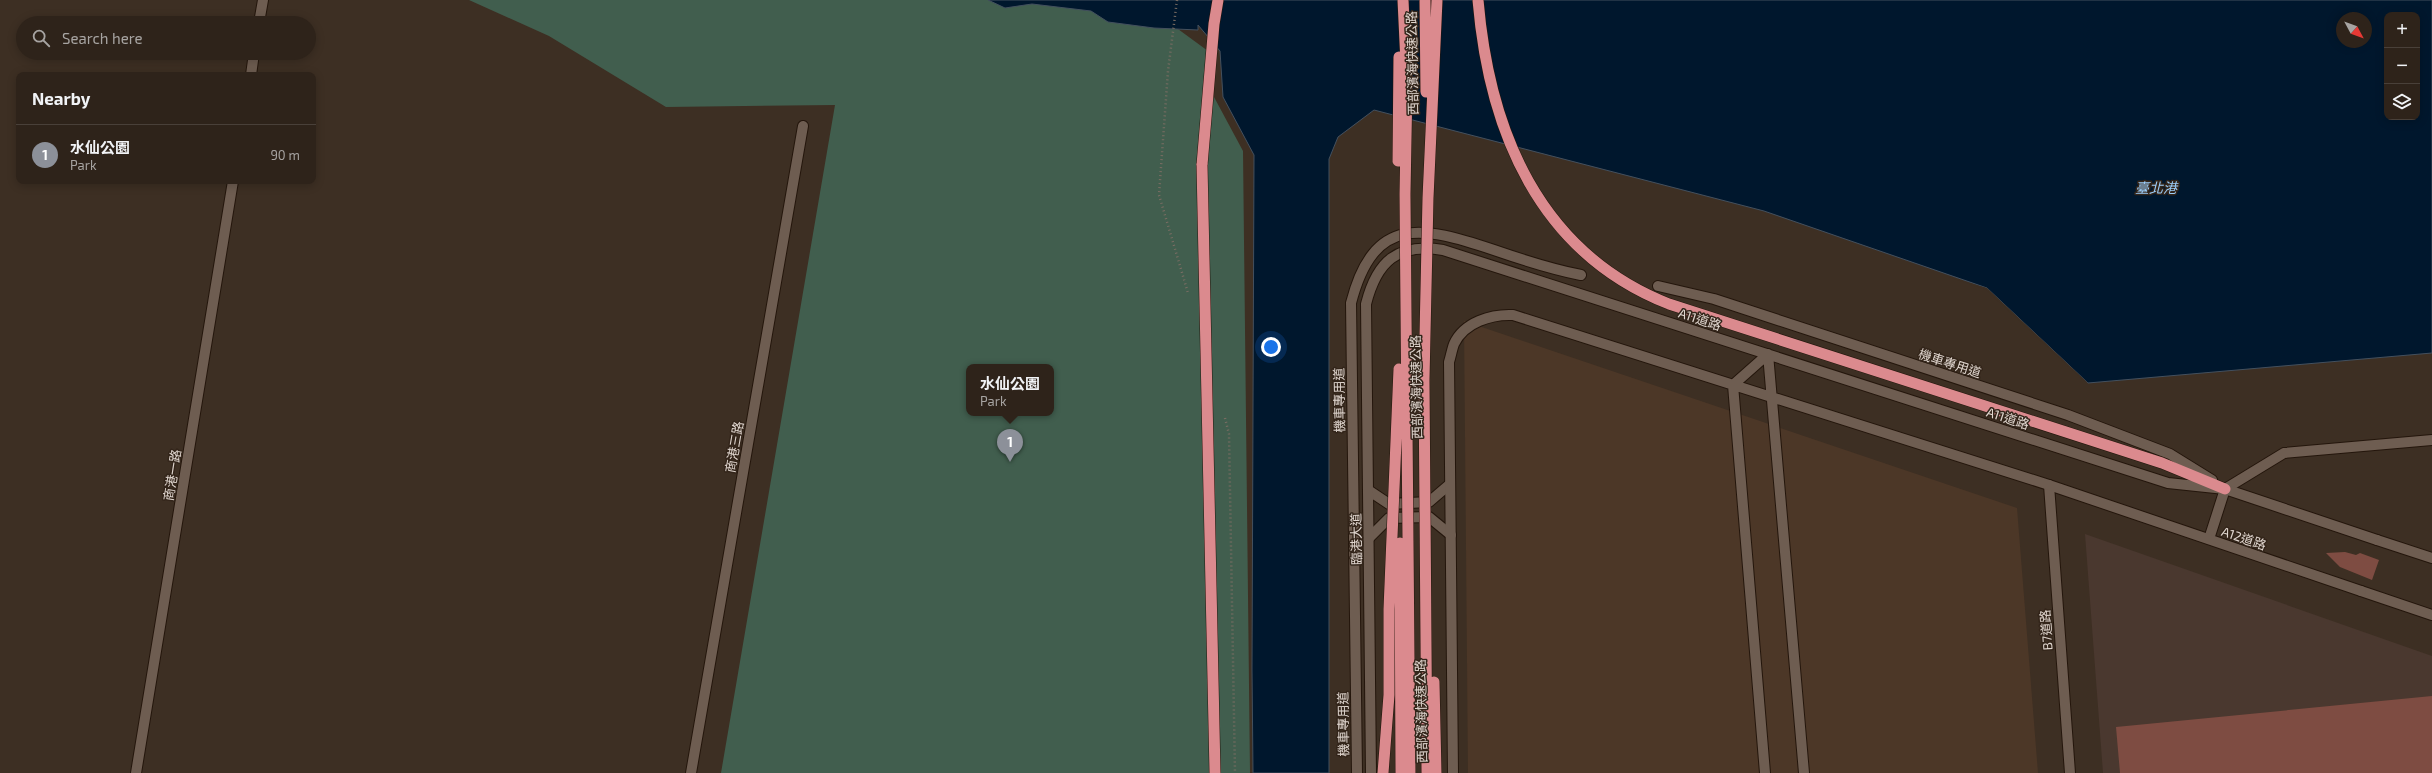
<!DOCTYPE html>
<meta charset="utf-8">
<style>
:root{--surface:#2e231a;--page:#3a2f27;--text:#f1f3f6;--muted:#a7a4a2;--line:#494039;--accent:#8c9099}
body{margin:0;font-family:"Exo 2","Noto Sans TC",sans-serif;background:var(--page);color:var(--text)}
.controls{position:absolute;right:12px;top:12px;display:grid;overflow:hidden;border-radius:8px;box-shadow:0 2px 10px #0003}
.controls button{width:36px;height:36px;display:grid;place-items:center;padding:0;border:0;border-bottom:1px solid var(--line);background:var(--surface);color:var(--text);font:20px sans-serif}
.compass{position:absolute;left:2336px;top:12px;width:36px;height:36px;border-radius:50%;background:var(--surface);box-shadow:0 2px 10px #0003;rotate:131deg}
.you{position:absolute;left:1271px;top:347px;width:14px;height:14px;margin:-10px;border:3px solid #fff;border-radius:50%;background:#1a73e8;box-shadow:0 0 0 6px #1a73e833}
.badge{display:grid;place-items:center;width:26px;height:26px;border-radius:50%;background:var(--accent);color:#fff;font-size:13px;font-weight:700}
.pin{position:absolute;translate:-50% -33px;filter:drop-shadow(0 1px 2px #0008)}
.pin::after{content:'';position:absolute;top:21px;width:14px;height:12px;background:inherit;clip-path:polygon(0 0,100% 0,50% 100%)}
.popup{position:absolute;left:966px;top:364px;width:88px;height:52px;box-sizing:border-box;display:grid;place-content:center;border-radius:8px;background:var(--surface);filter:drop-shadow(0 1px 3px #0005);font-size:13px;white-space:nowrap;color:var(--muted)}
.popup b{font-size:15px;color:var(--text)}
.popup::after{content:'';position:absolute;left:50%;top:100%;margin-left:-8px;border:8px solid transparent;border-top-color:var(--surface)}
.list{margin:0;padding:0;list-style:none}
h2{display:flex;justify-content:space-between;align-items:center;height:52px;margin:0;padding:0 16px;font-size:17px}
h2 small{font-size:13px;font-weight:400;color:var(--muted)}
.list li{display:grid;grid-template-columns:26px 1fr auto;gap:12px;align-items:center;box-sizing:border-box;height:60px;padding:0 16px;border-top:1px solid var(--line)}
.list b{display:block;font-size:15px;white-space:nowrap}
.list p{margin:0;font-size:13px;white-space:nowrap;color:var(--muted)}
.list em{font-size:13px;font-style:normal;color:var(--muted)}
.icon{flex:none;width:22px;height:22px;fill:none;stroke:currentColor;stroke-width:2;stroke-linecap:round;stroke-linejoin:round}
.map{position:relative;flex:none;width:2432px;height:773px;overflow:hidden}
.search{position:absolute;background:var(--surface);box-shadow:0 2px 10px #0003;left:16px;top:16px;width:300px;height:44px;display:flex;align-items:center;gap:10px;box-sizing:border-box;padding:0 14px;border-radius:22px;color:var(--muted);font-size:15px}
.panel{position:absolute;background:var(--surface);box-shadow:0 2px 10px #0003;left:16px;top:72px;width:300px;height:112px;border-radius:8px}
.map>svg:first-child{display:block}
</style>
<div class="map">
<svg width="2432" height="773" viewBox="0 0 2432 773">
<rect width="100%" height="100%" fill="#3d2f23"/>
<path fill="#4c3727" d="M1464 321 2017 508 2038 773H1468Z"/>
<path fill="#4a382f" d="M2085 534 2432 656V773H2103Z"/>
<path fill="#415e4e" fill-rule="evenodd" d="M469 0H1060L1167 21 1208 51 1214 97 1243 151 1250 773H721L835 105 666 107 549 36ZM969 367H1051V413H969Z"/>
<path fill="#00172d" stroke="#43505e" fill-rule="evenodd" d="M988 0H2432V353L2088 383 1987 288 1764 211 1374 110 1338 137 1329 159V773H1253L1252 669 1254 155 1223 97 1220 51 1198 25V30L1154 28 1108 22 1091 11 1032 4 1005 8ZM2387 15H2417V117H2387ZM2342 18H2366V42H2342Z"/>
<path fill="#3d2f23" d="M1949 277 1987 288 2088 383 2084 381 1986 290Z"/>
<path fill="#7e4c42" d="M2345 552 2356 555 2360 553 2379 560 2372 580 2340 567 2326 553Z
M2432 696V773H2120L2116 727Z"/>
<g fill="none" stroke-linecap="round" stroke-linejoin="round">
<g stroke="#24160c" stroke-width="12">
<path id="service" d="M1658 286 1714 299 2068 415 2170 454 2212 480
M2049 485 2070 773
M1368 490 1389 504 1429 502 1450 484
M1369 538 1389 518 1429 517 1451 535
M2209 539 2225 489 2284 453 2432 440
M2377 540 2432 558
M2361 591 2432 615
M1357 773 1351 303C1374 214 1422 226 1494 250 1523 260 1551 269 1581 275"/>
</g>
<g stroke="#24160c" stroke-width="12">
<path id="minor" d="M259 23 263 0
M251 75 254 53
M1768 354 1804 773
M136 773 233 181
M691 773 803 126
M1371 773 1366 304C1377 261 1397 243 1443 250L2168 483 2225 489 2377 540
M1453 773 1449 362C1451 356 1452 349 1454 344 1464 322 1492 314 1513 315L2049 485 2361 591
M1765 773 1733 385 1768 354"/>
</g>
<g stroke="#24160c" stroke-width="12">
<path id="trunk" d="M1478 0C1489 131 1539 253 1669 304L2162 463 2225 489
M1202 165 1214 24 1218 0"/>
</g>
<path stroke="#7a6d63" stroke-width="2.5" stroke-dasharray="1 3" stroke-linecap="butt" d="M1177 0 1168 71 1159 195 1188 293
M1225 418 1229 434 1235 773"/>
<use href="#service" stroke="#6e5d51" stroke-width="10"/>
<use href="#minor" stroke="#6e5d51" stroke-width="10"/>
<use href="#trunk" stroke="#db8a8e" stroke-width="11"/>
<g stroke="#24160c" stroke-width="12" stroke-linecap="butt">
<path id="trunk-bridge" d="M1403 0 1407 84 1405 194 1410 773
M1425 0 1426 92
M1398 161 1399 57
M1202 165 1215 773
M1400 543 1401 773
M1434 682 1436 773
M1383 773 1389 695V609L1399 369
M1427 773 1424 380 1428 198 1437 0"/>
</g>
<use href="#trunk-bridge" stroke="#db8a8e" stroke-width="11"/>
</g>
<g text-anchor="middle" stroke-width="3" stroke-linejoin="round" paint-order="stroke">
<g font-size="13" fill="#e0d6cf" stroke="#33251a">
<text transform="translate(1412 63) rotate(-91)" y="5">西部濱海快速公路</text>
<text transform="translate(1700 319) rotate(18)" y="5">A11道路</text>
<text transform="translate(1950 363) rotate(18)" y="5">機車專用道</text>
<text transform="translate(1416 387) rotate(-91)" y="5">西部濱海快速公路</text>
<text transform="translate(1339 400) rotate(-91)" y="5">機車專用道</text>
<text transform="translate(2008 418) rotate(18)" y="5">A11道路</text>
<text transform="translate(734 447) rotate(-80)" y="5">商港三路</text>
<text transform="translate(172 475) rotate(-81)" y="5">商港一路</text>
<text transform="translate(2244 538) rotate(19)" y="5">A12道路</text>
<text transform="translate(1356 539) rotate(-91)" y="5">臨港大道</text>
<text transform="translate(2046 630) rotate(-94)" y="5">B7道路</text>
<text transform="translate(1421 711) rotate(-91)" y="5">西部濱海快速公路</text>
<text transform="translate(1343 724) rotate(-91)" y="5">機車專用道</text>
</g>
<g font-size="14" font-style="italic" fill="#9bccf8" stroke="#33251a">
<text x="2156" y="193">臺北港</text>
</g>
</g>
</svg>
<div class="controls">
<button>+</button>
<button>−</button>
<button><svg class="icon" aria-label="layers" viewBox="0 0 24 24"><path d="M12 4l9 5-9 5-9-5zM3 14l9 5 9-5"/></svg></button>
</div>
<svg class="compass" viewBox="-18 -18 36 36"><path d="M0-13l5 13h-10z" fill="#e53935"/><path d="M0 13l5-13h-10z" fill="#a7a4a2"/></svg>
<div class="you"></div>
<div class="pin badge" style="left:1010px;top:462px">1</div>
<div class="popup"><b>水仙公園</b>Park</div>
<div class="search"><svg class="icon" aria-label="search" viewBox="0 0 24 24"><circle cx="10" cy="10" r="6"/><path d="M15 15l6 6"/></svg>Search here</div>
<section class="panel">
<h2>Nearby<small></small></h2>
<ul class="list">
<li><span class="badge">1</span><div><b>水仙公園</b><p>Park</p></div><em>90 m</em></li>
</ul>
</section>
</div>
